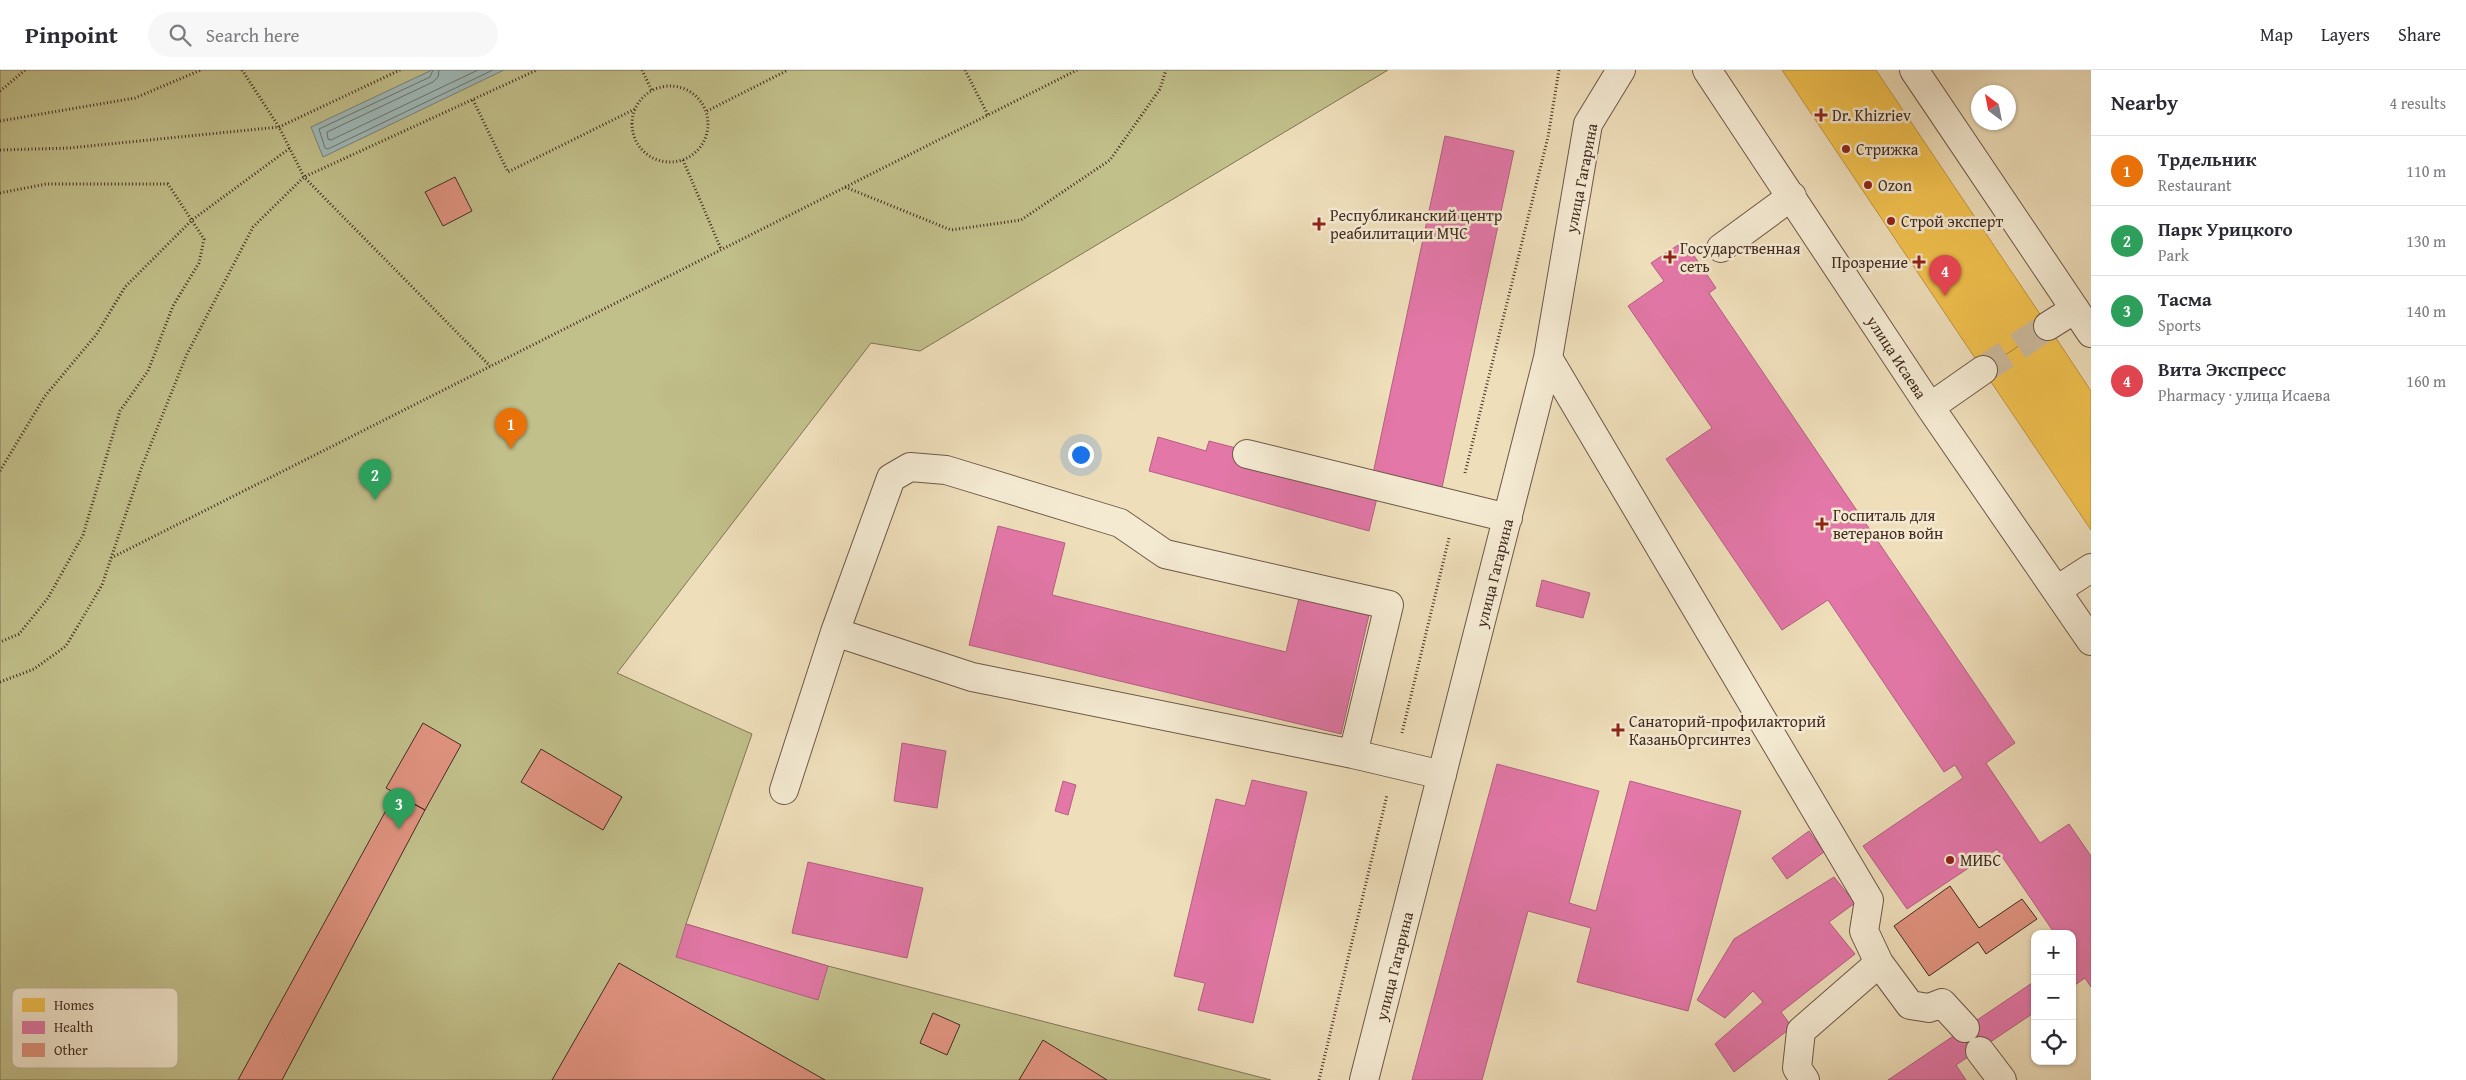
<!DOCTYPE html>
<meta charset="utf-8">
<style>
:root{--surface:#fff;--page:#f7f7f7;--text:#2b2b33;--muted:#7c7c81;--line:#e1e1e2;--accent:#0b8043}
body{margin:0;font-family:"Gentium Book Plus",serif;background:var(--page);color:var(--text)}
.controls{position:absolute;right:15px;bottom:15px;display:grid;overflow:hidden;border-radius:10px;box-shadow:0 1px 4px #0004}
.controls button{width:45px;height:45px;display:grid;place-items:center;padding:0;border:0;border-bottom:1px solid var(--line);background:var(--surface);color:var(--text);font:25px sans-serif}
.compass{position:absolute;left:1971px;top:15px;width:45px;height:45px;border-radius:50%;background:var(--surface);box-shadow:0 1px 4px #0004;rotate:328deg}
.you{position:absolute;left:1080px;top:384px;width:18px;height:18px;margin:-12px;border:4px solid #fff;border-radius:50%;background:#1a73e8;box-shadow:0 0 0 8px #1a73e833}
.badge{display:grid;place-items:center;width:32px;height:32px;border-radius:50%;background:var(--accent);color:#fff;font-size:16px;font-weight:700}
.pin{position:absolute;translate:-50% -41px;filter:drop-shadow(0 1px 2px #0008)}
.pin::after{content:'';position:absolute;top:26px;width:18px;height:15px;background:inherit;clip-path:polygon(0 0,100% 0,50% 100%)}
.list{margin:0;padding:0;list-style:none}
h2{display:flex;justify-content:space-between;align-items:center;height:65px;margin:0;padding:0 20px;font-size:21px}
h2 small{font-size:16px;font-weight:400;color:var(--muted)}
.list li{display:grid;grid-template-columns:32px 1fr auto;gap:15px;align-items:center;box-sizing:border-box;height:70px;padding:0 20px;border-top:1px solid var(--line)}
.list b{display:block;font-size:19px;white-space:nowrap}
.list p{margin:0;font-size:16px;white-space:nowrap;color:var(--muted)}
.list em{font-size:16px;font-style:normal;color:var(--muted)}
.icon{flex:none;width:28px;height:28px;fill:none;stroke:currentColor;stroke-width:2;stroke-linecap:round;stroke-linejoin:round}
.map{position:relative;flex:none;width:2091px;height:1010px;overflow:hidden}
header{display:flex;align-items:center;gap:30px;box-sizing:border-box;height:70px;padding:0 25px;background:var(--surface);border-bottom:1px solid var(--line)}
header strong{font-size:24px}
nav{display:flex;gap:28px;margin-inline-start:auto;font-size:18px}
.search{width:350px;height:45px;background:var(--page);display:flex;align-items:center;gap:12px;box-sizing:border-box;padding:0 18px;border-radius:28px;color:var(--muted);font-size:19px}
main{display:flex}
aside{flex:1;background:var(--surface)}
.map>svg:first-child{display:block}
</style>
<header>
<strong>Pinpoint</strong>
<div class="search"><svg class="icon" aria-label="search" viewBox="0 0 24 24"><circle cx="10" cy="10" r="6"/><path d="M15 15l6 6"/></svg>Search here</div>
<nav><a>Map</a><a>Layers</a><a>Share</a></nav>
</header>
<main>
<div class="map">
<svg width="2091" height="1010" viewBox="0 0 2091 1010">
<rect width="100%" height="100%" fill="#eedeba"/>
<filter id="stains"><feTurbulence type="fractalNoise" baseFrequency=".004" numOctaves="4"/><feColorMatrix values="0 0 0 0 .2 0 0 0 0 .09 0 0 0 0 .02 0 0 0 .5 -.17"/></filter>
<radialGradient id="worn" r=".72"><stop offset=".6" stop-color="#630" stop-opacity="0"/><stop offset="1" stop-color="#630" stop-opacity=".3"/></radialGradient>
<path fill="#c1bf8a" stroke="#827556" d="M0 0H1388L920 281 871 273 617 603 752 664 686 854 828 896 1271 1010H0Z"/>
<path fill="#9ebaba" stroke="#7a817d" d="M432 0H504L323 87 311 57Z"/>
<path fill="#f2c14e" stroke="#be9441" d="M1782 0H1876L2048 256 1983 300Z
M2048 256 2091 321V460L1983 300Z"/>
<path fill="#e377a8" stroke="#b36080" d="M1445 66 1514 81 1440 427 1371 413Z
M1684 171 1716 218 1709 223 2015 673 1986 693 2040 773 2069 754 2091 786V917L2085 908 2072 917V864H2055L1997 779 1907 839 1863 776 1963 708 1955 695 1944 702 1828 530 1782 560 1666 389 1712 358 1628 236 1664 211 1651 193Z
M1158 367 1206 381 1209 371 1236 378 1233 388 1377 428 1369 461 1149 401Z
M998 456 1065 473 1052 525 1286 582 1299 528 1369 545 1341 664 969 575Z
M1542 510 1590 523 1583 548 1536 536Z
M902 673 946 681 937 738 894 731Z
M1497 694 1599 721 1569 833 1596 841 1630 711 1741 741 1688 941 1577 912 1591 858 1528 841 1482 1010H1412Z
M1252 710 1307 722 1253 953 1198 940 1205 913 1174 906 1216 729 1245 736Z
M1063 711 1076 715 1068 745 1055 741Z
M1809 761 1824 782 1787 809 1772 788Z
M808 792 923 818 907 888 792 863Z
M1834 807 1855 833 1829 852 1855 884 1781 942 1792 957 1734 1002 1715 974 1763 932 1753 921 1725 948 1697 930 1734 869Z
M686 854 828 896 818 930 676 887Z
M2035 911V942L1956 995 1966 1010H1888Z"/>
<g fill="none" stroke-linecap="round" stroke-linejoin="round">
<path stroke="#70726e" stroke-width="1" d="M433 0 430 7 319 59 325 78 328 79 493 0
M439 0 438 7 433 12 327 62 328 69 331 70 478 0"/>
</g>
<path fill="#e09380" stroke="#432b22" d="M455 107 472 141 443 156 425 122Z
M423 653 461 675 425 740 386 718Z
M541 679 622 727 603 760 521 712Z
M395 724 425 740 282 1010H238Z
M1950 816 1979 858 2022 829 2037 849 1986 884 1978 872 1929 906 1894 856Z
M619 893 825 1010H552Z
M933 943 960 955 947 985 920 973Z
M1043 970 1107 1010H1019Z"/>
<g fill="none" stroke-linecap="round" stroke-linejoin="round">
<path stroke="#ccba9c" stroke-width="28" stroke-dasharray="28 14" stroke-linecap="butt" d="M1983 300 2048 256"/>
<g stroke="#6e5848" stroke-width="30">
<path id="minor" d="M1707 0 1930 337 2091 571
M1914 0 2091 263
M1721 178 1792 126
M2048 256 2075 239
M1548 288 1869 830 1864 861 1879 893
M1930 337 1983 300
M1247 384 1508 448
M2057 520 2091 498
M835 562 972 607 1353 684 1442 705
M784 720 835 562 891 408 910 397 946 400 1120 453 1165 484 1389 535 1353 684
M1980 981 2002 1010
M1364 1010 1548 288 1588 54 1621 0
M1805 1010 1797 998 1801 961 1879 893 1910 935 1929 938 1942 933 1965 958"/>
</g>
<path stroke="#432b22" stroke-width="3" stroke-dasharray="1 2.5" stroke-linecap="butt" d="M242 0 279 57 304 107 490 296
M642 0 652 21
M965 0 988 45
M632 54a38 38 0 1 1 76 0a38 38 0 1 1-76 0Z
M0 21 25 0
M473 30 508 102 635 39
M707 41 788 0
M0 51 135 28 201 0
M0 80 69 78 279 57 400 0
M683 90 721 179
M845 117 951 160 1021 150 1110 90 1160 19 1166 0
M0 123 46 114H168L204 169 199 193 173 236 148 301 120 341 83 465 48 528 19 564 0 572
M0 401 45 326 96 265 125 217 192 150 290 78
M1465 403 1548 67 1559 0
M111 488 1077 0
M0 612 34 599 66 576 102 515 141 399 187 284 253 157 304 107 537 0
M1402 663 1449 468
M1319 1010 1387 725"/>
<use href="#minor" stroke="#f4ead2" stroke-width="28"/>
</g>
<g fill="#8f2418" stroke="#f4ead2" stroke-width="2">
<path d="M1818.5 37.5h5v5h5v5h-5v5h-5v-5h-5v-5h5z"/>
<circle cx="1846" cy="79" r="5"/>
<circle cx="1868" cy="115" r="5"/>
<circle cx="1891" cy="151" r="5"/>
<path d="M1316.5 146.5h5v5h5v5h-5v5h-5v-5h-5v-5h5z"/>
<path d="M1667.5 179.5h5v5h5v5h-5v5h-5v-5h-5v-5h5z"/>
<path d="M1916.5 184.5h5v5h5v5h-5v5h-5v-5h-5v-5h5z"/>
<path d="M1819.5 446.5h5v5h5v5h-5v5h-5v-5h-5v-5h5z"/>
<path d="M1615.5 652.5h5v5h5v5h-5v5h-5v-5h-5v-5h5z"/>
<circle cx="1950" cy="790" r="5"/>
</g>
<g text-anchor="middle" stroke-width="5" stroke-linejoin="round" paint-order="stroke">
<g font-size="16" fill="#432b22" stroke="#f4ead2" text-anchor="start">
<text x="1832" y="51">Dr. Khizriev</text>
<text x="1856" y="85">Стрижка</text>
<text x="1878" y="121">Ozon</text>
<text x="1330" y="151">Республиканский центр<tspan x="1330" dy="18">реабилитации МЧС</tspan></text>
<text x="1901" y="157">Строй эксперт</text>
<text x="1680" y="184">Государственная<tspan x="1680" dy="18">сеть</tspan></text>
<text x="1908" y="198" text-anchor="end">Прозрение</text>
<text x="1833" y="451">Госпиталь для<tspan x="1833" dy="18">ветеранов войн</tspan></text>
<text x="1629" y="657">Санаторий-профилакторий<tspan x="1629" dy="18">КазаньОргсинтез</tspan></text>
<text x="1960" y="796">МИБС</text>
</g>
<g font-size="16" fill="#432b22" stroke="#f4ead2">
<text transform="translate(1581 108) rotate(-79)" y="6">улица Гагарина</text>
<text transform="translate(1897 287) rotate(57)" y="6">улица Исаева</text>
<text transform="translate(1494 503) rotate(-76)" y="6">улица Гагарина</text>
<text transform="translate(1394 896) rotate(-76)" y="6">улица Гагарина</text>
</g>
</g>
<rect x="12" y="918" width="166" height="80" rx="8" fill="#f4ead2" stroke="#bfb19d" stroke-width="1"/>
<rect x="22" y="928" width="23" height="14" fill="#f2c14e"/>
<rect x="22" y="951" width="23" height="13" fill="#e377a8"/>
<rect x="22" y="973" width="23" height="14" fill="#e09380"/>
<g font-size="14" fill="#432b22">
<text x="54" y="940">Homes</text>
<text x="54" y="962">Health</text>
<text x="54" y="985">Other</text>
</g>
<rect width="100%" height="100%" filter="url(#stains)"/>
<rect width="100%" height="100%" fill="url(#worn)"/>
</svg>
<div class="controls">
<button>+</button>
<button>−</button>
<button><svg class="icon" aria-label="locate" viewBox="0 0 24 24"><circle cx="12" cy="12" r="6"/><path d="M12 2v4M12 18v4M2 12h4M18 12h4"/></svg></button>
</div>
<svg class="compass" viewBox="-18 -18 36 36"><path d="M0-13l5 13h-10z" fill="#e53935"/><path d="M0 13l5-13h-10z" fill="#7c7c81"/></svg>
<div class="you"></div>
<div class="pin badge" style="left:511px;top:379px;background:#e8710a">1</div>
<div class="pin badge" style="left:375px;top:430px;background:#2e9e5b">2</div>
<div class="pin badge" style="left:399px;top:759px;background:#2e9e5b">3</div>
<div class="pin badge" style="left:1945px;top:226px;background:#e0444e">4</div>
</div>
<aside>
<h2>Nearby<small>4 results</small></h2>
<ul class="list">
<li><span class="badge" style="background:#e8710a">1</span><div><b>Трдельник</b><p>Restaurant</p></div><em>110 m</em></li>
<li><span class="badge" style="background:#2e9e5b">2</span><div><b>Парк Урицкого</b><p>Park</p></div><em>130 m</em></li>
<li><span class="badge" style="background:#2e9e5b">3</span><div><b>Тасма</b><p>Sports</p></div><em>140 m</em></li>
<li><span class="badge" style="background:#e0444e">4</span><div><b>Вита Экспресс</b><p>Pharmacy · улица Исаева</p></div><em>160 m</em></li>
</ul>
</aside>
</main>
